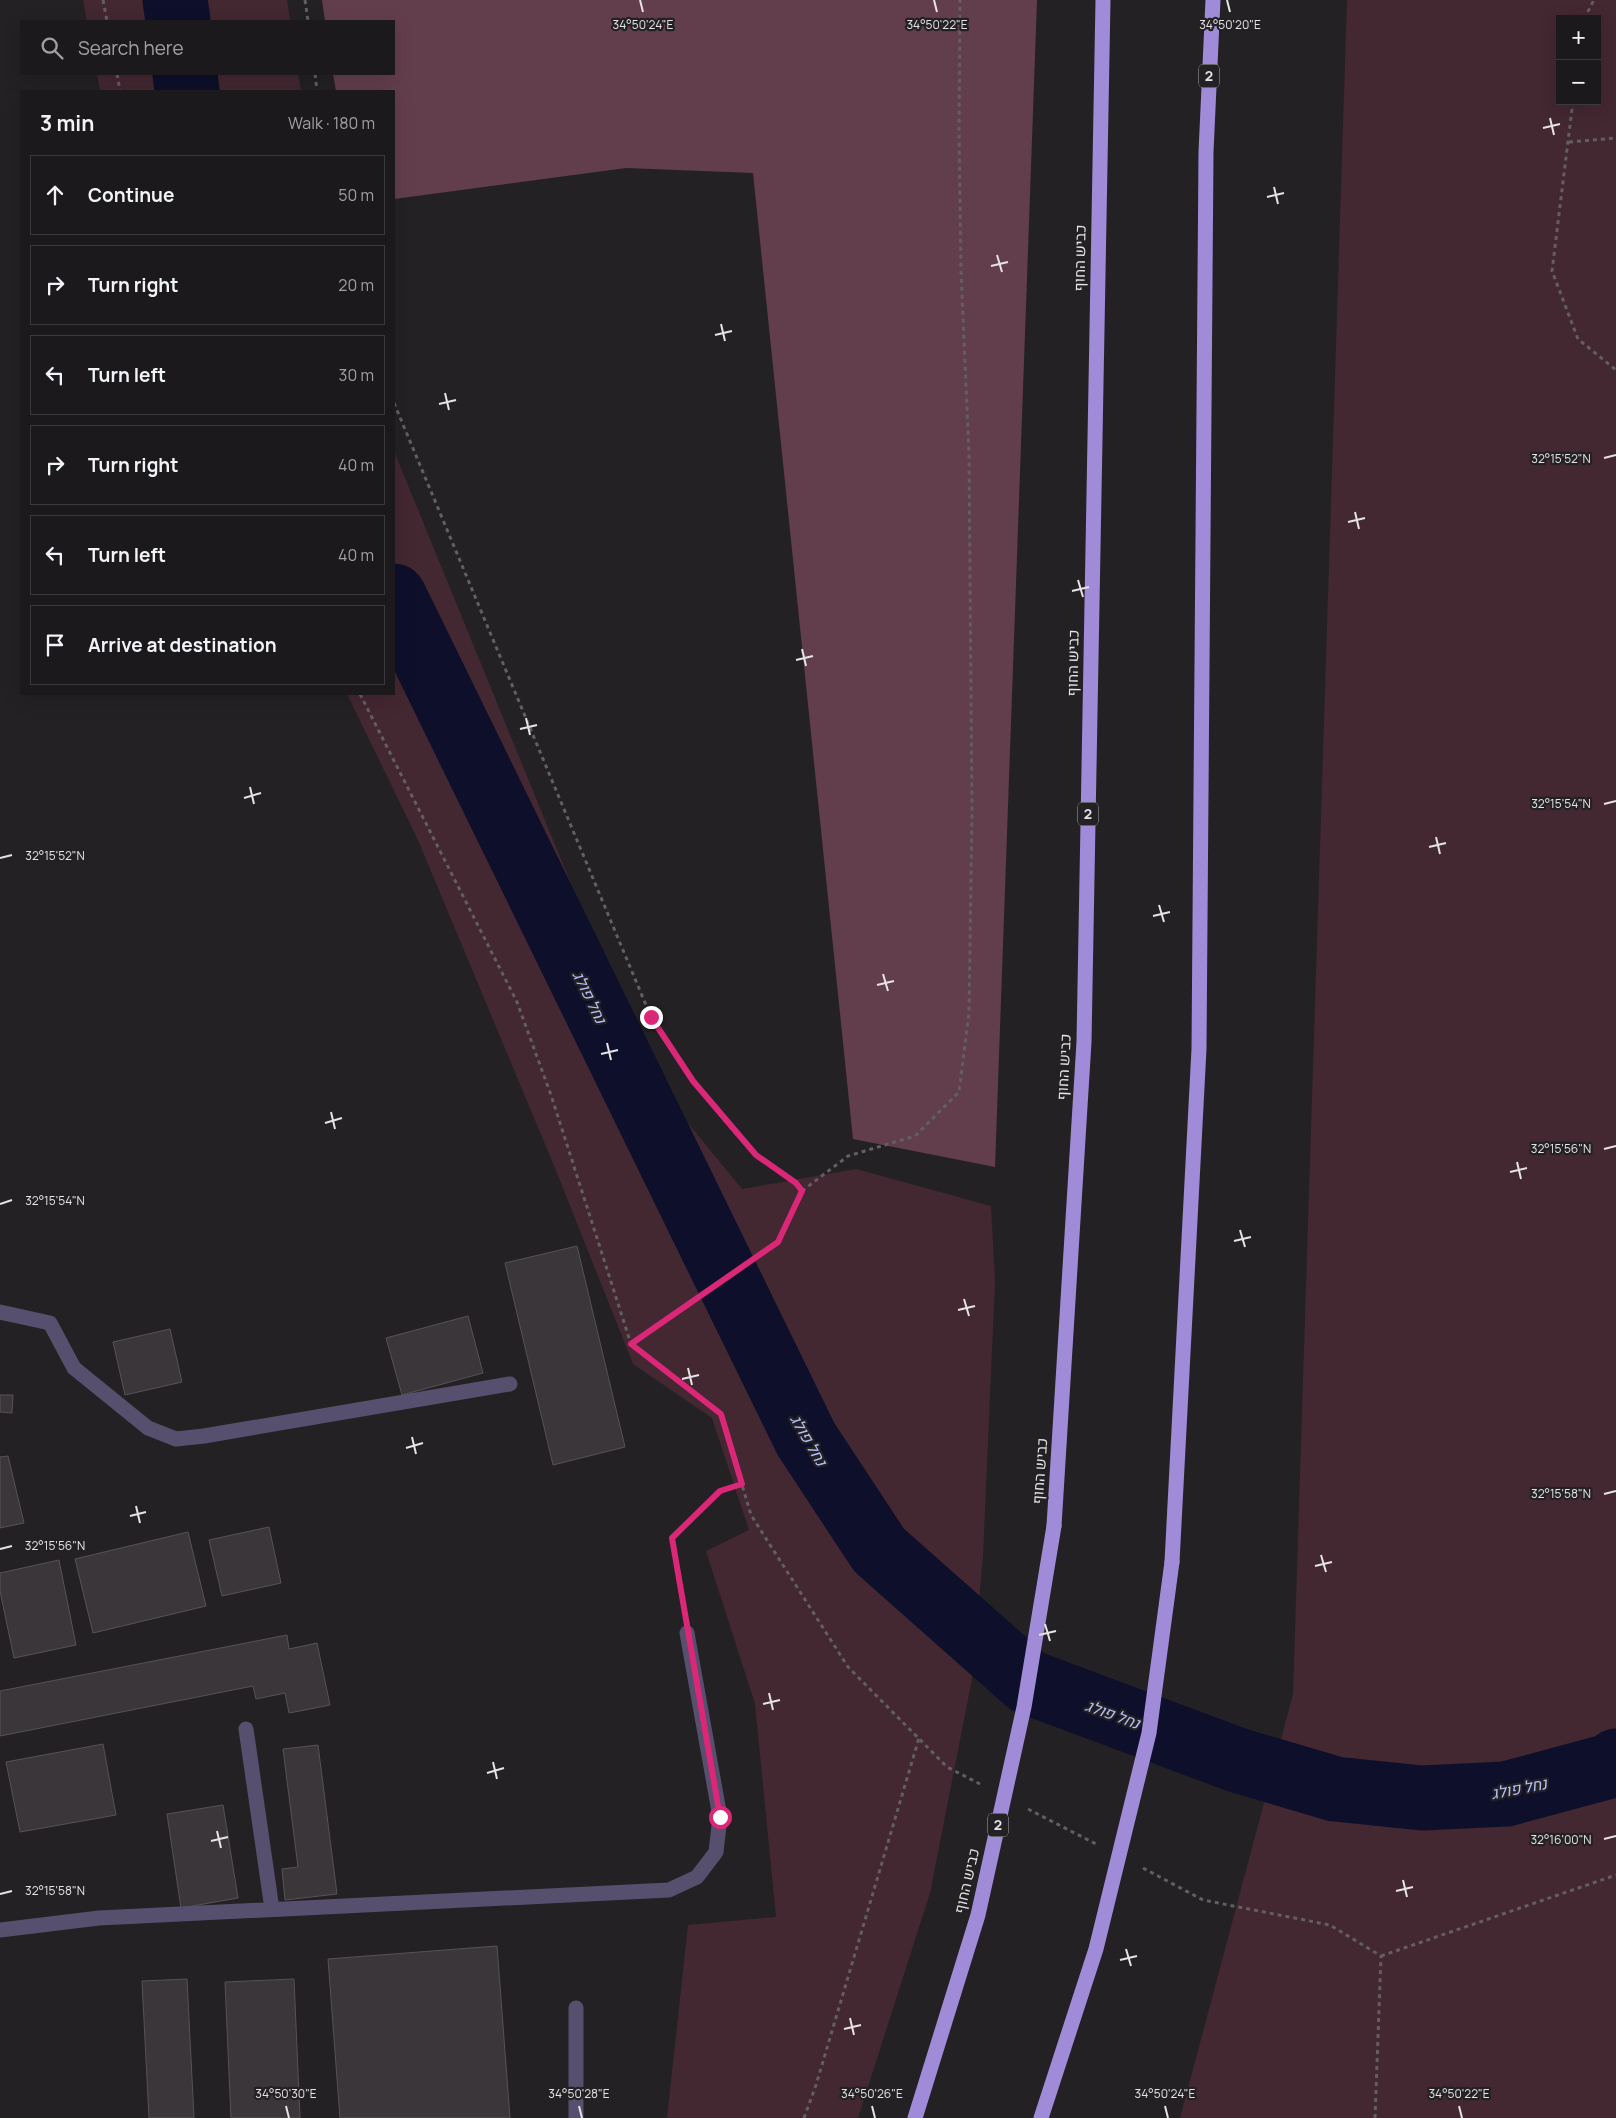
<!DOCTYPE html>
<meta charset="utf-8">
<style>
:root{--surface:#1b191c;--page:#242225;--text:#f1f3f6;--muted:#a0a0a3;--line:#39383b}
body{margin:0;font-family:Manrope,Heebo,sans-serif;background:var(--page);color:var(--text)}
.controls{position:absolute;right:15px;top:15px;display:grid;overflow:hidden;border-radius:0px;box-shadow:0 5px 20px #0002}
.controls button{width:45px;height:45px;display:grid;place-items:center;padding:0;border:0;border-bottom:1px solid var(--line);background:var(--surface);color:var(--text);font:25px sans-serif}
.stop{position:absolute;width:15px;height:15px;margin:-11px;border:4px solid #db2777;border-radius:50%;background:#fff}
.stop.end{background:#db2777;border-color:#fff;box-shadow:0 1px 5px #0008}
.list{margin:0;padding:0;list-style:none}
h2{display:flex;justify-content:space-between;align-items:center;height:65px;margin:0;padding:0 20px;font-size:21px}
h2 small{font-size:16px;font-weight:400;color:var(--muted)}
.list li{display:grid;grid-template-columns:32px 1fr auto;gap:15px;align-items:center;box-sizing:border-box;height:80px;margin:0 10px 10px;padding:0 10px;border:1px solid var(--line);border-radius:0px}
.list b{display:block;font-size:19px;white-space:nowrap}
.list em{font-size:16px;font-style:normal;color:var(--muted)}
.icon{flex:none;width:28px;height:28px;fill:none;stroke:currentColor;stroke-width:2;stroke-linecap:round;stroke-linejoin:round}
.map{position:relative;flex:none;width:1616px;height:2118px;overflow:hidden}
.search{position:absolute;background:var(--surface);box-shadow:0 5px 20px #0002;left:20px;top:20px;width:375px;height:55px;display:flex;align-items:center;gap:12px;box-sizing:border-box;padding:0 18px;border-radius:0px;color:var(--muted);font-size:19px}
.panel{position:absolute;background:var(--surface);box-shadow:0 5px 20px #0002;left:20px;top:90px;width:375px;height:605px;border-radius:0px}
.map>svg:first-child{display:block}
</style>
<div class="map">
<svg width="1616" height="2118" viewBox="0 0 1616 2118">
<rect width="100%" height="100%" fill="#242125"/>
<path fill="#432731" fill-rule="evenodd" d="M83 0H287L290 21H87Z
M1347 0H1616V2118H1180L1293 1694ZM1560 19H1597V101H1560Z
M97 74H298L301 91H100Z
M394 451 650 1077 742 1189 856 1169 991 1206 995 1282 983 1556 972 1679 930 1893 858 2118H667L688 1925 776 1917 755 1704 706 1551 749 1530 712 1418 633 1364 557 1173 418 840 347 694H394Z"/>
<path fill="#623e4c" d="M322 0H1037L995 1167 853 1139 753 173 626 168 394 199V91H336L333 74H394V21H325Z"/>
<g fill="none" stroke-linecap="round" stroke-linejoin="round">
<path stroke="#0e102b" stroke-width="65" d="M175 0 178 21
M185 74 187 91
M394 596 806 1439 879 1550 1028 1682 1237 1760 1335 1789 1422 1798 1506 1794 1610 1766 1616 1761"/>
</g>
<path fill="#3a3639" stroke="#575256" d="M577 1246 625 1447 553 1465 505 1263Z
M468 1316 483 1373 402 1395 386 1338Z
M170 1329 182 1382 125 1395 113 1342Z
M0 1395H13L12 1413 0 1412Z
M8 1456 24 1523 0 1528V1457Z
M269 1527 281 1583 222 1596 209 1540Z
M188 1532 206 1606 93 1633 75 1559Z
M59 1560 76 1645 14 1658 0 1591V1573Z
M287 1635 289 1649 317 1643 330 1705 289 1713 285 1693 256 1699 253 1686 0 1736V1691Z
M103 1744 116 1815 20 1832 6 1762Z
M318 1745 337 1894 285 1900 282 1869 298 1867 283 1749Z
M223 1805 238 1898 181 1908 167 1814Z
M497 1946 510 2118H340L328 1959Z
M187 1979 194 2118H149L142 1981Z
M294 1979 300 2118H231L225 1982Z"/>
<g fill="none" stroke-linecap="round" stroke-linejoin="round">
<path stroke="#625f63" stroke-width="3" stroke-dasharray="4 4" stroke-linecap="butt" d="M103 0 107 21
M305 0 308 21
M1584 19 1594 0
M117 74 120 91
M315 74 317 91
M1573 101 1552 271 1578 339 1616 370
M1569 142 1616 138
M394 403 651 1017C682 1064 715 1114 755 1154 769 1168 790 1174 802 1191L779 1242 631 1344
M360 694 517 1002 551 1095 631 1344 721 1414 751 1515 848 1667 947 1767 980 1784
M802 1191 848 1156 915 1136 959 1092 969 1013 972 813 969 454 961 272 959 131 960 0
M683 1608 672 1538 720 1491 742 1484
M1028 1809 1096 1844
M1143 1868 1203 1900 1330 1925 1381 1956
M1381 1956 1616 1875
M804 2118 816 2085 919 1738
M1375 2118 1381 1956"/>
<path stroke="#574f6e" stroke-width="15" d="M0 1312 50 1323 74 1368 148 1428 176 1439 204 1436 510 1384
M246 1729 272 1909
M0 1930 99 1918 669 1890 697 1877 716 1852 720 1817 687 1633
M576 2118V2008"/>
<path stroke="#a08bd8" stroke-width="15" d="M1054 1526 1084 1042 1103 0
M1172 1562 1199 1049 1206 152 1213 0"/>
<path stroke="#a08bd8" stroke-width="15" d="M915 2118 978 1915 1024 1707 1054 1526
M1041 2118 1096 1949 1149 1733 1172 1562"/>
</g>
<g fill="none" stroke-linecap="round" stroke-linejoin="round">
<path stroke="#db2777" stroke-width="6" d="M651 1017 693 1081 756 1155 796 1183 802 1191 778 1242 631 1344 721 1414 742 1484 720 1491 672 1538 720 1817"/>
</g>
<path fill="none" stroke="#e5e3e5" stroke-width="2" d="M640 0 643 12M934 0 937 12M1227 0 1230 12M1550 118 1554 135M1543 128 1560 124M1274 187 1278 204M1267 197 1284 193M997 255 1002 272M991 266 1008 262M721 324 725 341M715 335 732 331M445 393 449 410M439 404 456 400M1604 458 1616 455M1355 512 1359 529M1348 522 1365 518M1078 580 1083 597M1072 591 1089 587M802 649 806 666M796 660 813 656M526 718 530 735M520 729 537 725M250 787 254 804M244 798 261 793M1604 804 1616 801M1436 837 1440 854M1429 847 1446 843M0 858 12 855M1159 905 1164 922M1153 916 1170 912M883 974 888 991M877 985 894 981M607 1043 611 1060M601 1054 618 1050M331 1112 335 1129M325 1123 342 1118M1604 1149 1616 1146M1517 1162 1521 1179M1510 1172 1527 1168M0 1204 12 1200M1240 1230 1245 1247M1234 1241 1251 1237M964 1299 969 1316M958 1310 975 1306M688 1368 692 1385M682 1379 699 1375M412 1437 416 1454M406 1448 423 1443M1604 1494 1616 1491M136 1506 140 1523M130 1516 146 1512M0 1549 12 1546M1321 1555 1326 1572M1315 1566 1332 1562M1045 1624 1050 1641M1039 1635 1056 1631M769 1693 773 1710M763 1704 780 1700M493 1762 497 1779M487 1773 504 1768M217 1831 221 1848M1604 1839 1616 1836M211 1841 228 1837M1403 1880 1407 1897M1396 1891 1413 1887M0 1894 12 1891M1126 1949 1131 1966M1120 1960 1137 1956M850 2018 854 2035M844 2029 861 2025M286 2106 289 2118M579 2106 582 2118M872 2106 875 2118M1165 2106 1168 2118M1459 2106 1462 2118"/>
<g text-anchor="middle" stroke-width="4.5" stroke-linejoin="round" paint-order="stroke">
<g fill="#242125" stroke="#aba9ab" stroke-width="1">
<rect x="1199" y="64.5" width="20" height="23" rx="4"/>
<rect x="1078" y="802.5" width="20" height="23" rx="4"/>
<rect x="988" y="1813.5" width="20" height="23" rx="4"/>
</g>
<g font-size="14" font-weight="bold" fill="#e5e3e5">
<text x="1209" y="81">2</text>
<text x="1088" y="819">2</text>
<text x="998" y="1830">2</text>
</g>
<g font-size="15" fill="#e5e3e5" stroke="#242125">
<text transform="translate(1080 258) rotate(-89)" y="5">כביש החוף</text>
<text transform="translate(1073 663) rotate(-89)" y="5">כביש החוף</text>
<text transform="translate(1064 1067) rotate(-87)" y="5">כביש החוף</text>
<text transform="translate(1040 1471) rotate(-86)" y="5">כביש החוף</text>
<text transform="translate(967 1881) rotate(-77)" y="5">כביש החוף</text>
</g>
<g font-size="16" font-style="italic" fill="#b5c0fa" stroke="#242125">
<text transform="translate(590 997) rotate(64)" y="6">נחל פולג</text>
<text transform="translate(809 1440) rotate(60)" y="6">נחל פולג</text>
<text transform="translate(1113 1714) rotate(20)" y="6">נחל פולג</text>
<text transform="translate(1519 1788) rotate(-11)" y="6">נחל פולג</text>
</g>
</g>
<g font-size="12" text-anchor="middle" fill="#e5e3e5" stroke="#242125" stroke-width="4.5" stroke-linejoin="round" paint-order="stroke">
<text x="643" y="29">34°50'24"E</text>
<text x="937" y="29">34°50'22"E</text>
<text x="1230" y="29">34°50'20"E</text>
<text x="1561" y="463">32°15'52"N</text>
<text x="1561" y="808">32°15'54"N</text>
<text x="55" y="860">32°15'52"N</text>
<text x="1561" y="1153">32°15'56"N</text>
<text x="55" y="1205">32°15'54"N</text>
<text x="1561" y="1498">32°15'58"N</text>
<text x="55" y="1550">32°15'56"N</text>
<text x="1561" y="1844">32°16'00"N</text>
<text x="55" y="1895">32°15'58"N</text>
<text x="286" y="2098">34°50'30"E</text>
<text x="579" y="2098">34°50'28"E</text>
<text x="872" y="2098">34°50'26"E</text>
<text x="1165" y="2098">34°50'24"E</text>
<text x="1459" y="2098">34°50'22"E</text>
</g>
</svg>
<div class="controls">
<button>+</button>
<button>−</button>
</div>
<div class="stop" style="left:720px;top:1817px"></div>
<div class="stop end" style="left:651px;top:1017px"></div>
<div class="search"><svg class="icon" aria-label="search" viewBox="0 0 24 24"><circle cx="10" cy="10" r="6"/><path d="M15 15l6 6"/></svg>Search here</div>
<section class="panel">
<h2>3 min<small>Walk · 180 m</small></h2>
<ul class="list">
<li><svg class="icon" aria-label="ahead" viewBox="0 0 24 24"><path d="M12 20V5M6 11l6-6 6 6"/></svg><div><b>Continue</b></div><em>50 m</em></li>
<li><svg class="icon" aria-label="right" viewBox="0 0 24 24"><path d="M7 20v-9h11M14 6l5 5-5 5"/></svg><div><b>Turn right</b></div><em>20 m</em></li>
<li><svg class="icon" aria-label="left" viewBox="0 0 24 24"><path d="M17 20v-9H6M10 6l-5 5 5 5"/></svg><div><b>Turn left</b></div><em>30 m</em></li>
<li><svg class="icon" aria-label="right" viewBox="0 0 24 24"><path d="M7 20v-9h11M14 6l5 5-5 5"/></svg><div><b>Turn right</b></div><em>40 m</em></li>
<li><svg class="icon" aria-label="left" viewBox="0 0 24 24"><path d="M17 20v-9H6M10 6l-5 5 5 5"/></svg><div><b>Turn left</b></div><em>40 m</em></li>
<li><svg class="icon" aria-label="arrive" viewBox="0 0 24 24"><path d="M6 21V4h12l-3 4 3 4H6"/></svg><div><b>Arrive at destination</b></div></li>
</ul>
</section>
</div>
